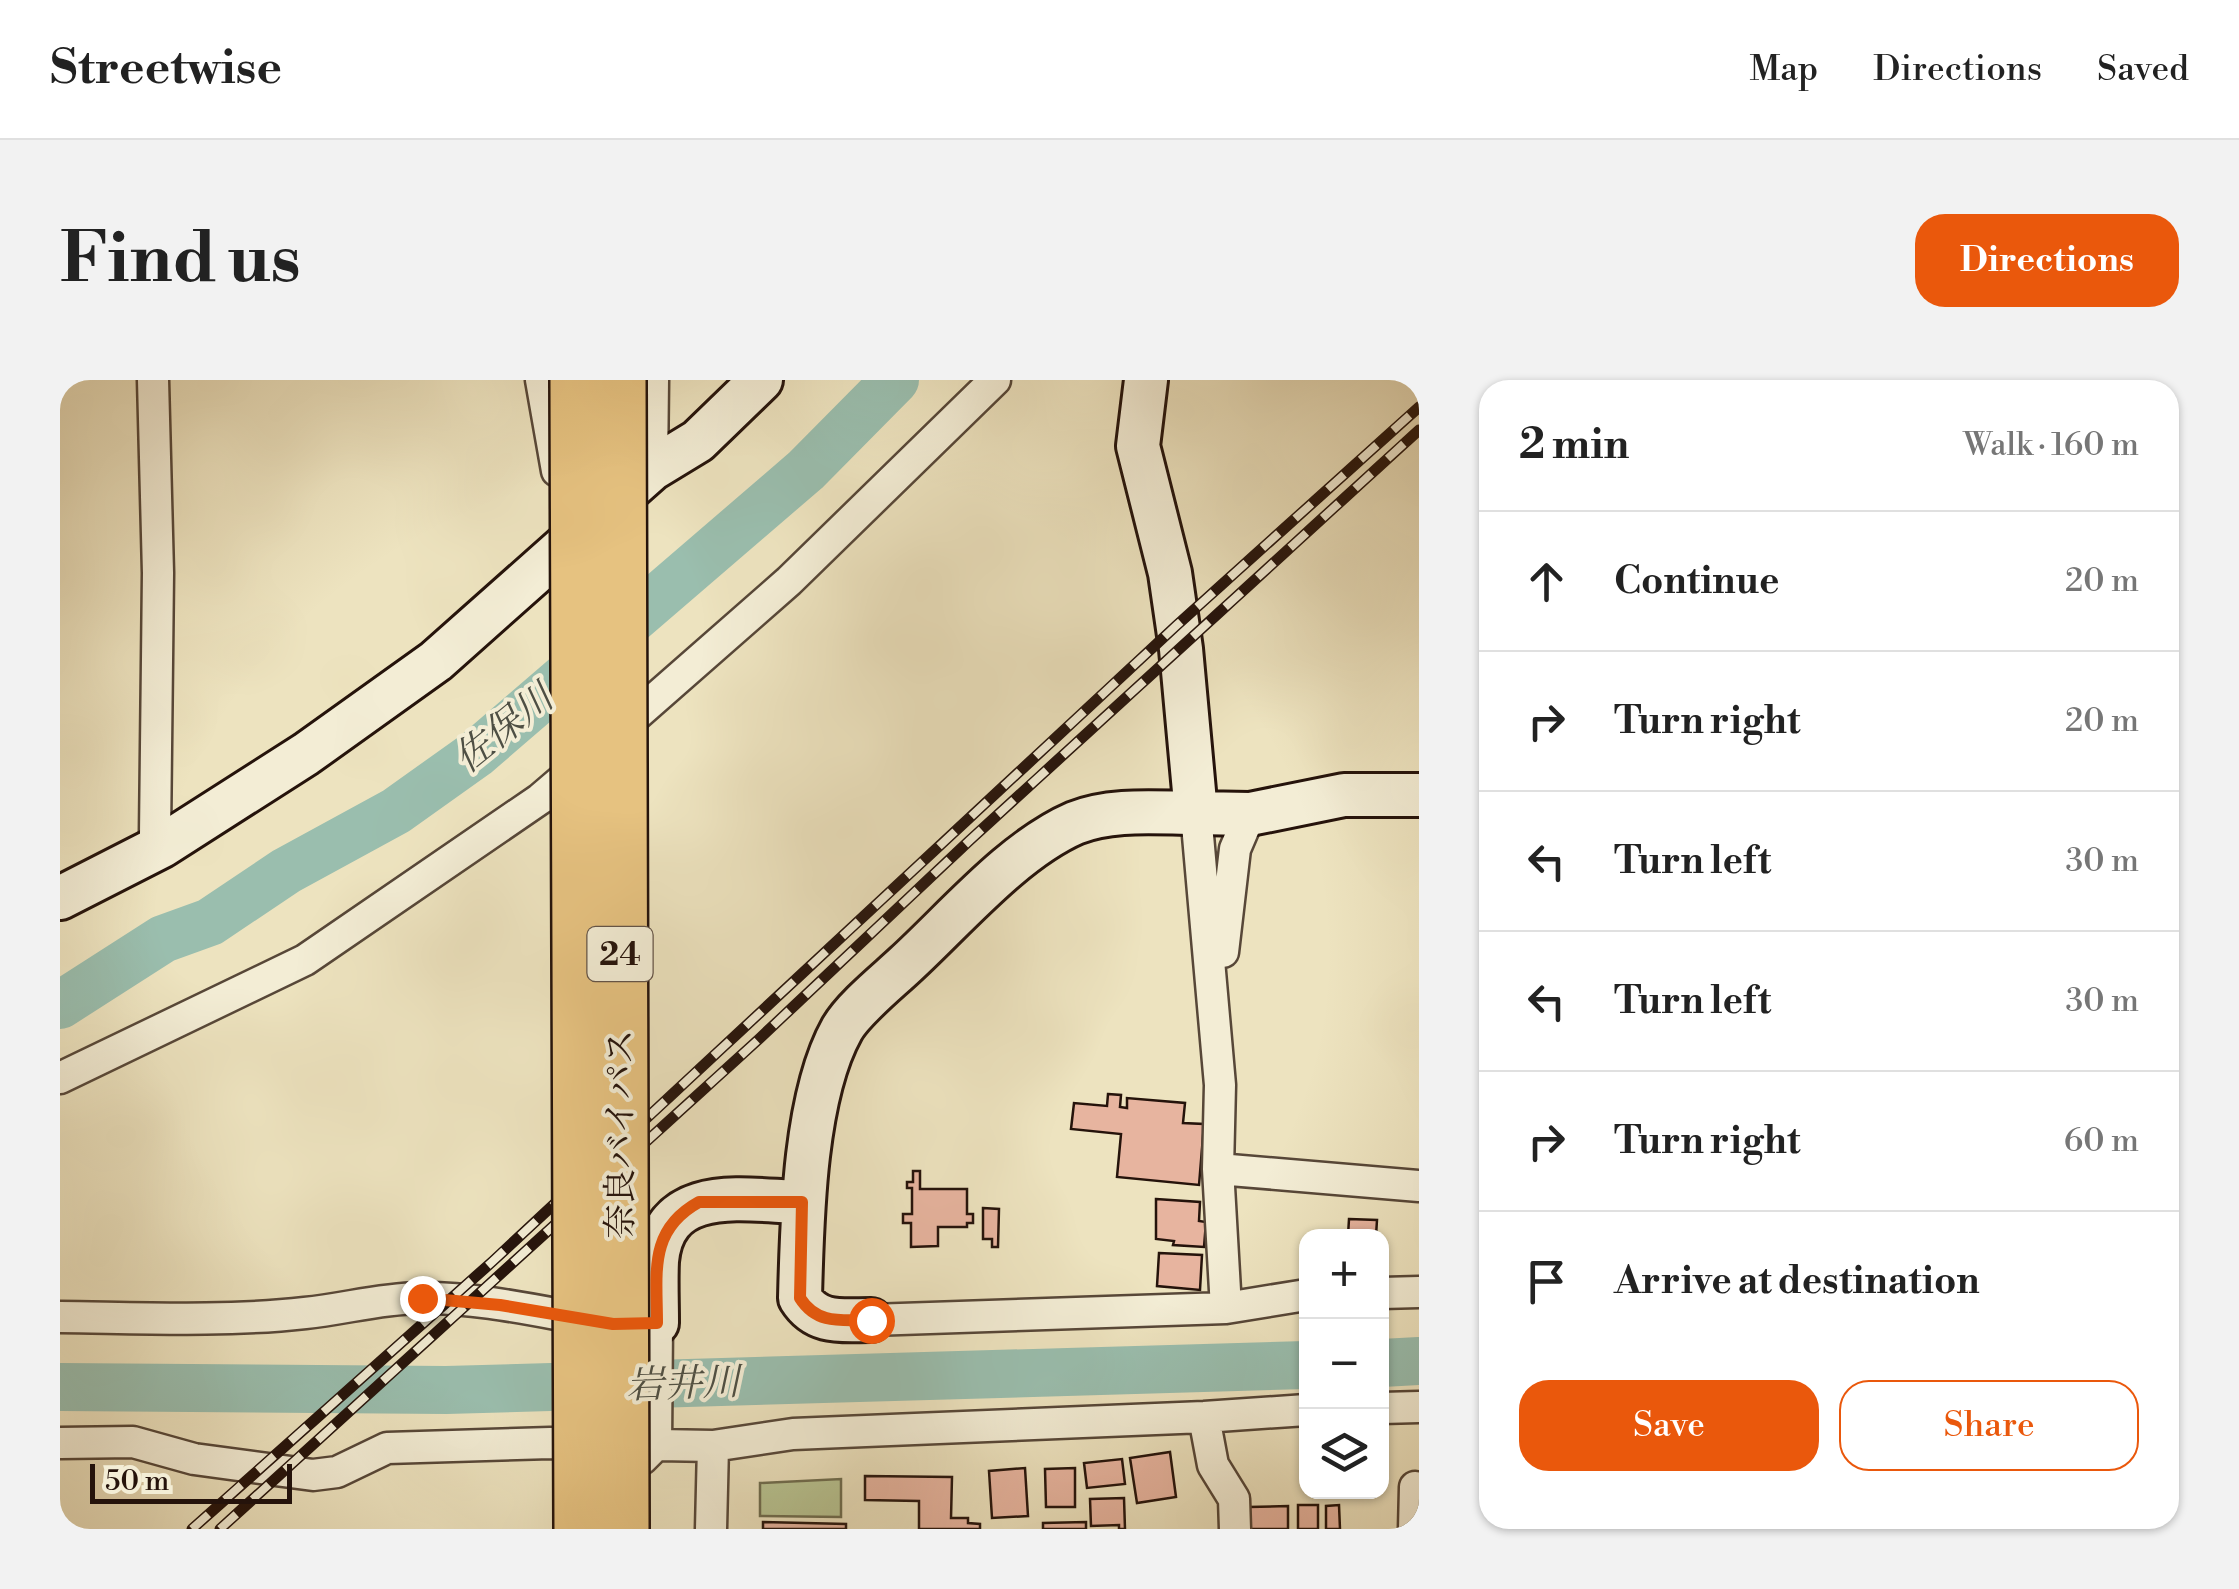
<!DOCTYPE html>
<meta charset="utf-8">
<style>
:root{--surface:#fff;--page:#f2f2f2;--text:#222;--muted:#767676;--line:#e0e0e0;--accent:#ea580c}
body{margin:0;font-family:"Libre Bodoni","Noto Serif JP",serif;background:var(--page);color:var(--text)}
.controls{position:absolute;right:30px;bottom:30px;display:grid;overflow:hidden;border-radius:20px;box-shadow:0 2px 8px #0004}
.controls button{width:90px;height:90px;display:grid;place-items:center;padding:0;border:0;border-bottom:2px solid var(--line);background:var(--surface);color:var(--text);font:50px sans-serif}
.scale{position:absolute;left:30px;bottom:25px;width:202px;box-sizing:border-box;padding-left:10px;border:5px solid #25130b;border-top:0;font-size:28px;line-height:35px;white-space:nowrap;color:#25130b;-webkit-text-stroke:8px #f3edd5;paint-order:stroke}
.stop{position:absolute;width:30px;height:30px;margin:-22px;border:8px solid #ea580c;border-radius:50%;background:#fff}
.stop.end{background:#ea580c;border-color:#fff;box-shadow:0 2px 10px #0008}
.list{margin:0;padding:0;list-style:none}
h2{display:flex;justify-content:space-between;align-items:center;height:130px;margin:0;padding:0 40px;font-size:42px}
h2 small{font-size:32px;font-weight:400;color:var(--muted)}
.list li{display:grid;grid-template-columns:65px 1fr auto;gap:30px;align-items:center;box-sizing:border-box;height:140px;padding:0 40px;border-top:2px solid var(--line)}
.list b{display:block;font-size:38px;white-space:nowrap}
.list em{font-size:32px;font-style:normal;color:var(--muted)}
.actions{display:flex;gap:20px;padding:30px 40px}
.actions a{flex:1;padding:22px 0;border:2px solid var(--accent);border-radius:30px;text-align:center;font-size:35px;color:var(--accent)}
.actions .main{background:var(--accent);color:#fff}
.icon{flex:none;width:55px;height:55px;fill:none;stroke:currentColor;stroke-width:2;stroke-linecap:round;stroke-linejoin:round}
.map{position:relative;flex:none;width:1359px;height:1149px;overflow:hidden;border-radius:30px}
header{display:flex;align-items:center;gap:60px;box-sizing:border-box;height:140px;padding:0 50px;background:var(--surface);border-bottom:2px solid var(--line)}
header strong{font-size:48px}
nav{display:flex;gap:55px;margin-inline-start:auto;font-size:35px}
.intro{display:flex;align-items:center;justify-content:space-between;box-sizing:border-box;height:240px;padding:0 60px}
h1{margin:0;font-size:70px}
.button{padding:25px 45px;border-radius:30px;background:var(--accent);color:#fff;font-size:35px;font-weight:700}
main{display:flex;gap:60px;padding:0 60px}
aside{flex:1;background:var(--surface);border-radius:30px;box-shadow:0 2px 8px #0004}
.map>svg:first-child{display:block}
</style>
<header>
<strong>Streetwise</strong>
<nav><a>Map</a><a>Directions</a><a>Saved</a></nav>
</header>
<div class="intro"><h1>Find us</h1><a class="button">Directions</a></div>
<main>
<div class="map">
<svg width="1359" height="1149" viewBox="0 0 1359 1149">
<rect width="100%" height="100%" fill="#ede3bf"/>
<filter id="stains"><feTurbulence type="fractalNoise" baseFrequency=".002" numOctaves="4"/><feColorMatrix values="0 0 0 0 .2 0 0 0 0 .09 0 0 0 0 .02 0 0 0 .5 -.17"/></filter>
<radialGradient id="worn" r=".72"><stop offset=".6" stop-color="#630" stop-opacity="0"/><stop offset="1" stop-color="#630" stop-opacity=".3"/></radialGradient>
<path fill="#b8c492" stroke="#6e6c4e" stroke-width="2.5" d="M781 1099V1137L700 1136V1103Z"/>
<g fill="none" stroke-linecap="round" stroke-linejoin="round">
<path stroke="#9abeae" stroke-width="48" d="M0 625 103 559 150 542 226 491 336 431 416 374 746 90 835 0
M1322 983 1359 981
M0 1007 386 1010 1246 985"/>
</g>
<path fill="#e7b49f" stroke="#25130b" stroke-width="2.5" d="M1048 714 1061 715 1060 727 1067 728V718L1125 723 1123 743 1144 744 1139 805 1057 797 1061 754 1011 749 1014 723 1047 726Z
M853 791H860V809H907V834H913V843H907V847H878V866L851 867V843H843V834H852V808H847V802H853Z
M1096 819 1140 822 1139 841 1146 842 1144 867 1113 865 1114 861 1096 859Z
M923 828 939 829 938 867H932V859H923Z
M1289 839 1317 840 1316 856H1288Z
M1099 873 1142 875 1140 910 1097 906Z
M1110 1072 1116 1117 1077 1123 1070 1078Z
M1062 1079 1065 1104 1027 1108 1024 1083Z
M965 1088 968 1136 932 1138 929 1091Z
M1015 1088V1127H986L985 1089Z
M805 1096 892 1097 891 1138H908V1143L920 1144V1149H859V1121L805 1120Z
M1064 1118 1065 1149H1059V1145L1031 1146 1030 1119Z
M1238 1125H1258V1149H1238Z
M1279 1125 1280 1149H1266V1126Z
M1228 1126V1149H1189V1127Z
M703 1142 786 1144V1149H703Z
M1026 1142V1149H983V1143Z"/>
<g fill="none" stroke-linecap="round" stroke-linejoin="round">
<g stroke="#574738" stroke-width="35">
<path id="street" d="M93 0 98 193 95 455 102 466
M481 0 497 91
M592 89 593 0
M557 352 729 201 935 0
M1136 433 1160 705 1158 789 1166 928
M1163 572 1175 469 1190 434
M0 698 245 580 480 419 522 383
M1158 789 1359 806
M1322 913 1359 912
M0 937C82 938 164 942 245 933 285 929 317 919 359 918 417 917 477 931 534 941
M811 940 1166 928 1246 915
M580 943H597L596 1065 582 1079
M1322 1028 1359 1027
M1144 1037 1153 1085 1174 1119 1175 1149
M0 1063 73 1062 134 1079 253 1095 277 1092 327 1068 490 1063 653 1066 733 1054 1144 1037 1246 1030
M651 1149 653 1066
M1354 1149 1355 1107"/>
</g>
<g stroke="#25130b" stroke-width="48">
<path id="secondary" d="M1136 433 1190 434 1284 415H1359
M0 518 102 466 246 374 376 281 592 89 638 61 701 0
M811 940C782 940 757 945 740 918 742 841 744 717 782 649 794 628 828 601 846 584 896 538 953 470 1015 443 1052 428 1098 433 1136 433L1121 269 1110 193 1078 66 1086 0
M597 943C597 922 596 901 597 881 604 802 687 821 742 822"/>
</g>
<use href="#street" stroke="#f3edd5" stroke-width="30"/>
<use href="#secondary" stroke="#f3edd5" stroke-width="42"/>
<g stroke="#25130b" stroke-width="11">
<path id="rail" d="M132 1149 433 881 1117 245 1359 27
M160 1149 699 659 909 461 1359 50"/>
</g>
<use href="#rail" stroke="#f3edd5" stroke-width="8" stroke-dasharray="22" stroke-linecap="butt"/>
<g stroke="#25130b" stroke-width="60" stroke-linecap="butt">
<path id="highway-bridge" d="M518 0 522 1149
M558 0 561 1149"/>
</g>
<use href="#highway-bridge" stroke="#e6c280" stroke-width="55"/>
</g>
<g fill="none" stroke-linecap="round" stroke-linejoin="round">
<path stroke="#ea580c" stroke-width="12" d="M362 918 440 925 553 944 597 943C597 893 588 850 639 822H742L740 918C757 945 782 940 811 940"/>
</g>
<g text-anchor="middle" stroke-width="8" stroke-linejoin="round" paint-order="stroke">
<rect fill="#f3edd5" stroke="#635448" stroke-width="2.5" x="527.5" y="547" width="65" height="54" rx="8"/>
<g font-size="32" font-weight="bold" fill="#25130b">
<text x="560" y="585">24</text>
</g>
<g font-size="35" fill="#25130b" stroke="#f3edd5">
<text transform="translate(560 754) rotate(-90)" y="12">奈良バイパス</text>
</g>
<g font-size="38" font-style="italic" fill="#4e4f44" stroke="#f3edd5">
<text transform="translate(443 348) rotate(-39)" y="13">佐保川</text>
<text transform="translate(623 1003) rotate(-2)" y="13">岩井川</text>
</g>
</g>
<rect width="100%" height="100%" filter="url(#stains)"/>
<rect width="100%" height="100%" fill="url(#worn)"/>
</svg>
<div class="controls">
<button>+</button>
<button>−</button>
<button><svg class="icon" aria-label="layers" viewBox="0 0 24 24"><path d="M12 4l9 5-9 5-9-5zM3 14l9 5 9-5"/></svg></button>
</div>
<div class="scale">50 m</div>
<div class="stop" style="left:811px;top:940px"></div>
<div class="stop end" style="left:362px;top:918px"></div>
</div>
<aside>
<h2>2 min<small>Walk · 160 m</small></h2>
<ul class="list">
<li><svg class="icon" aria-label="ahead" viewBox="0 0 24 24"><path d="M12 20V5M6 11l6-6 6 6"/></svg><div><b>Continue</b></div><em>20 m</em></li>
<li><svg class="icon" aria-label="right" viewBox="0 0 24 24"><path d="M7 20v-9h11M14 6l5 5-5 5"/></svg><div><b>Turn right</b></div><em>20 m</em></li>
<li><svg class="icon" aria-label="left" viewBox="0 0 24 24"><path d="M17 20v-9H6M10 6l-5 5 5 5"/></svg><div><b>Turn left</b></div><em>30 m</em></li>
<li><svg class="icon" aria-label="left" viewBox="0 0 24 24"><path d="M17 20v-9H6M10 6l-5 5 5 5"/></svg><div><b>Turn left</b></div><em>30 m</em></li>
<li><svg class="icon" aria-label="right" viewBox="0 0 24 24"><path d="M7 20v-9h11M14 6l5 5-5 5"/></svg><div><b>Turn right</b></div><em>60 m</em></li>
<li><svg class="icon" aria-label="arrive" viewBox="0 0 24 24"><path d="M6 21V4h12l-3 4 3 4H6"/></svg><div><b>Arrive at destination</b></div></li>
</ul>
<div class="actions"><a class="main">Save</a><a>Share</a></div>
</aside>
</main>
